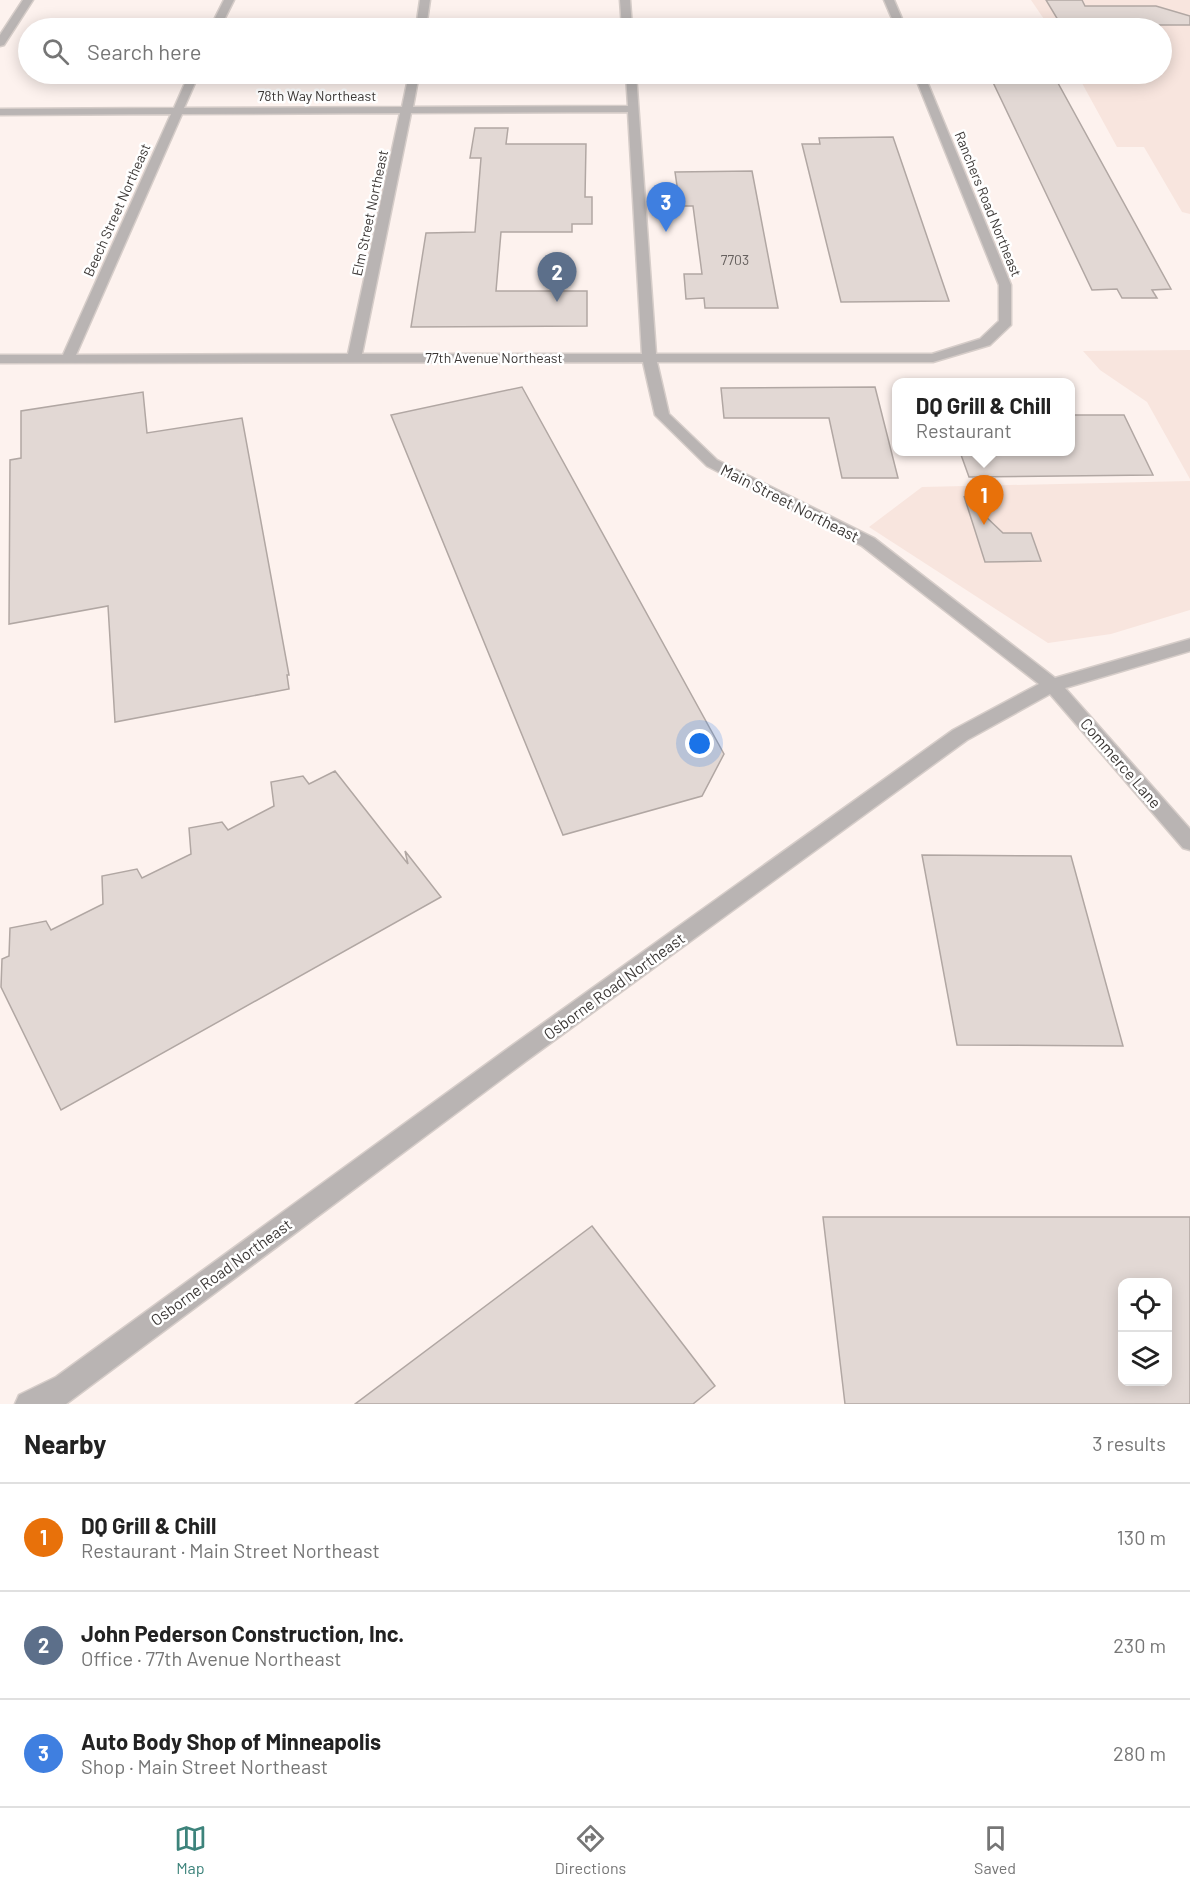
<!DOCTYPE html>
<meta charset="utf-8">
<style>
:root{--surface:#fff;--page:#f2f2f2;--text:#222;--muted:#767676;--line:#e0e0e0;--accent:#3d837b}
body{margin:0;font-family:Barlow,sans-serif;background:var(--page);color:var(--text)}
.controls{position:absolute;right:18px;bottom:18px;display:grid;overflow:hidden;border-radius:12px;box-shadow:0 3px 15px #0003}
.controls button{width:54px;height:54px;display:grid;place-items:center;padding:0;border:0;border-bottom:2px solid var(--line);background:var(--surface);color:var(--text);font:30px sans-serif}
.you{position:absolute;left:700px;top:744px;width:21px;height:21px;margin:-15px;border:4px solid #fff;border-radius:50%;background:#1a73e8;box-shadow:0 0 0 9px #1a73e833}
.badge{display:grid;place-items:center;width:39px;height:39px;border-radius:50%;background:var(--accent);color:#fff;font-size:20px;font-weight:700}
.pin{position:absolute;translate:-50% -50px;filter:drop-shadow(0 2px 3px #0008)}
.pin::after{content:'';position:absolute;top:32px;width:21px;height:18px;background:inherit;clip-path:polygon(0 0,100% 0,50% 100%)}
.popup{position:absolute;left:892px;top:378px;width:183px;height:78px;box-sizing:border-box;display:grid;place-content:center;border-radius:12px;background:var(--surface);filter:drop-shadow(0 2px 4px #0005);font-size:20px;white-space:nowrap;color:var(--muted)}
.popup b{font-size:22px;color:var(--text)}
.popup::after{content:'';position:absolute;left:50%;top:100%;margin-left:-12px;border:12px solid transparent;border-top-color:var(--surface)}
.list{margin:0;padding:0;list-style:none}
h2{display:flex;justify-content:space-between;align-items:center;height:78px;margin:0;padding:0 24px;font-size:26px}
h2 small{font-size:20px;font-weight:400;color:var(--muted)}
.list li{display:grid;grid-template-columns:39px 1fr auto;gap:18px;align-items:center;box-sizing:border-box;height:108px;padding:0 24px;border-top:2px solid var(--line)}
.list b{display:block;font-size:22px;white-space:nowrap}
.list p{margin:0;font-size:20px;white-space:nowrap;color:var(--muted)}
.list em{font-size:20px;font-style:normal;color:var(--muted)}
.icon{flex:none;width:33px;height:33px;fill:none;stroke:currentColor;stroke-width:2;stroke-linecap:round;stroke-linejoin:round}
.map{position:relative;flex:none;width:1190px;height:1404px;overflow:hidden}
.search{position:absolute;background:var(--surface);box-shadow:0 3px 15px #0003;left:18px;right:18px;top:18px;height:66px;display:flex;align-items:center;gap:15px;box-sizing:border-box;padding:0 21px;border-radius:33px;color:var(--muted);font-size:22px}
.sheet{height:402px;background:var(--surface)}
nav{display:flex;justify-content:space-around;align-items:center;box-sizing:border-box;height:84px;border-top:2px solid var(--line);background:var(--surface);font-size:16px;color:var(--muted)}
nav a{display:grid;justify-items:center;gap:3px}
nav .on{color:var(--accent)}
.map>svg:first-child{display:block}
</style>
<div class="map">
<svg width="1190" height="1404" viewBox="0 0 1190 1404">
<rect width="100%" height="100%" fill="#fdf2ee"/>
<path fill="#f8e5de" d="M1031 0H1190V214L1182 212 1144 147H1117L1077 74H1162V28H1050Z
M1190 350V479L1147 402 1100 370 1083 351Z
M1190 481V610L1111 634 1048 643 869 527 922 487Z"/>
<path fill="#e2d8d4" stroke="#b1a7a3" stroke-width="1.5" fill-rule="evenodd" d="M1046 0H1082L1085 6H1156L1190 16V25H1061Z
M989 74H1053L1171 289 1152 290 1157 298H1122L1117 289 1092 290Z
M475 128H508L506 144H586L585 197H592V224H572V232H501L496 291H587V326L411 327 426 233 475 232 481 158H470Z
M893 137 949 301 841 302 802 144H820L819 138Z
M752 171 778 308H705L704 298 686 299 684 274H702L693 206H680L675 172Z
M522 387 724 754 702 796 563 835 391 415Z
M875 387 898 478H842L829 418H724L721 388Z
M143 392 147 433 242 418 289 675H287L289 689 115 722 108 606 9 624 10 460 21 458V411Z
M1071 415H1124L1153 475 969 477 960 452H1071Z
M964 496 1003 533H1031L1041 561 985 562Z
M335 771 408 864 405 851 441 897 61 1110 1 987 2 959 9 956 10 928 46 921 51 930 103 904 102 876 137 869 142 878 191 854 189 828 222 822 228 830 274 806 271 782 303 776 309 784Z
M922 855 1071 856 1123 1046 957 1045Z
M823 1217H1190V1404H845ZM1122 1282H1167V1382H1122Z
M592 1226 715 1386 693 1404H355Z"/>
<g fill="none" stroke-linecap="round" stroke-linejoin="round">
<g stroke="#d6cdc9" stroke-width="3">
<path id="minor" d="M23 0H33L4 45 0 46V35Z
M224 0H234L220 28H210Z
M420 0H430L426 28H416Z
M620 0H630L632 28H622Z
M884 0H894L906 28H896Z
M189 74H199L184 108 402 107 409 74H419L413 107 628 106 626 74H636L656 354H932L980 339 999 321V285L914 74H924L1011 285V325L990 345 933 362H657L669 414 717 460 874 538 1055 678 1190 639V651L1065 688 1190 829V850L1183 848 1050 694 967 740 526 1061 66 1404H15L19 1395 56 1377 510 1047 953 730 1039 684 862 546 707 466 655 415 643 362 0 363V355H63L171 114 0 115V109L174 108ZM628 112 642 354H362L411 113ZM400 113 348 354 76 355 182 114Z"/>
</g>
<use href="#minor" fill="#b9b4b3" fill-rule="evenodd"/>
</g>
<g text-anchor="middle" stroke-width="5" stroke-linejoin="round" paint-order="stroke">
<g font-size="14" fill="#3c3836" stroke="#fff">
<text x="317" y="101">78th Way Northeast</text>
<text transform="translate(988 204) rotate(68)" y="5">Ranchers Road Northeast</text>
<text transform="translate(117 210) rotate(-66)" y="5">Beech Street Northeast</text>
<text transform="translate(370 213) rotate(-78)" y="5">Elm Street Northeast</text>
<text x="494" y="363">77th Avenue Northeast</text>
</g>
<g font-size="14" fill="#66605e">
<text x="735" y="265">7703</text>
</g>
<g font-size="16" fill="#3c3836" stroke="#fff">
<text transform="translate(790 503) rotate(27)" y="6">Main Street Northeast</text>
<text transform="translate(1121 763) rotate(49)" y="6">Commerce Lane</text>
<text transform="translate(614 986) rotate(-36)" y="6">Osborne Road Northeast</text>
<text transform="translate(221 1272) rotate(-36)" y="6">Osborne Road Northeast</text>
</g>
</g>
</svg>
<div class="controls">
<button><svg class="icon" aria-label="locate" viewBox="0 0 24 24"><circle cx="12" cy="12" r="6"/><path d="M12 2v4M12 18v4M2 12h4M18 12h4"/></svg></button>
<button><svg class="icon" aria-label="layers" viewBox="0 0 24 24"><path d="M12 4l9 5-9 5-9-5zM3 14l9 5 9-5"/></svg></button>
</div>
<div class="you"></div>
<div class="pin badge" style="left:984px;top:525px;background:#e8710a">1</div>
<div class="popup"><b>DQ Grill &amp; Chill</b>Restaurant</div>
<div class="pin badge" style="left:557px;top:302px;background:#5c6f8a">2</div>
<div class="pin badge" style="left:666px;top:232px;background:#3f7fe0">3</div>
<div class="search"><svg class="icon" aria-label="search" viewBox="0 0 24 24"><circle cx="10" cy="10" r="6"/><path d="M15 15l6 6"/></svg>Search here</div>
</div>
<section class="sheet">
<h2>Nearby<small>3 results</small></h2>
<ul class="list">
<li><span class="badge" style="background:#e8710a">1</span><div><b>DQ Grill &amp; Chill</b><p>Restaurant · Main Street Northeast</p></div><em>130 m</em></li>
<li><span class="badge" style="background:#5c6f8a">2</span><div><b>John Pederson Construction, Inc.</b><p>Office · 77th Avenue Northeast</p></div><em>230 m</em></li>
<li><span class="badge" style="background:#3f7fe0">3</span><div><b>Auto Body Shop of Minneapolis</b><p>Shop · Main Street Northeast</p></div><em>280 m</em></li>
</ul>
</section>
<nav>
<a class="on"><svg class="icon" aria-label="map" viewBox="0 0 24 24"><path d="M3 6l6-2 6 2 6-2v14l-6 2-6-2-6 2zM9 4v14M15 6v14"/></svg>Map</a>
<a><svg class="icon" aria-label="directions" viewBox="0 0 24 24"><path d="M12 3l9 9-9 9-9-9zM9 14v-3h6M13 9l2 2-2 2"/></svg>Directions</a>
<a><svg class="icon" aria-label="saved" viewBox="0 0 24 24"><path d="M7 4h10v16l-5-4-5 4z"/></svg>Saved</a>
</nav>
